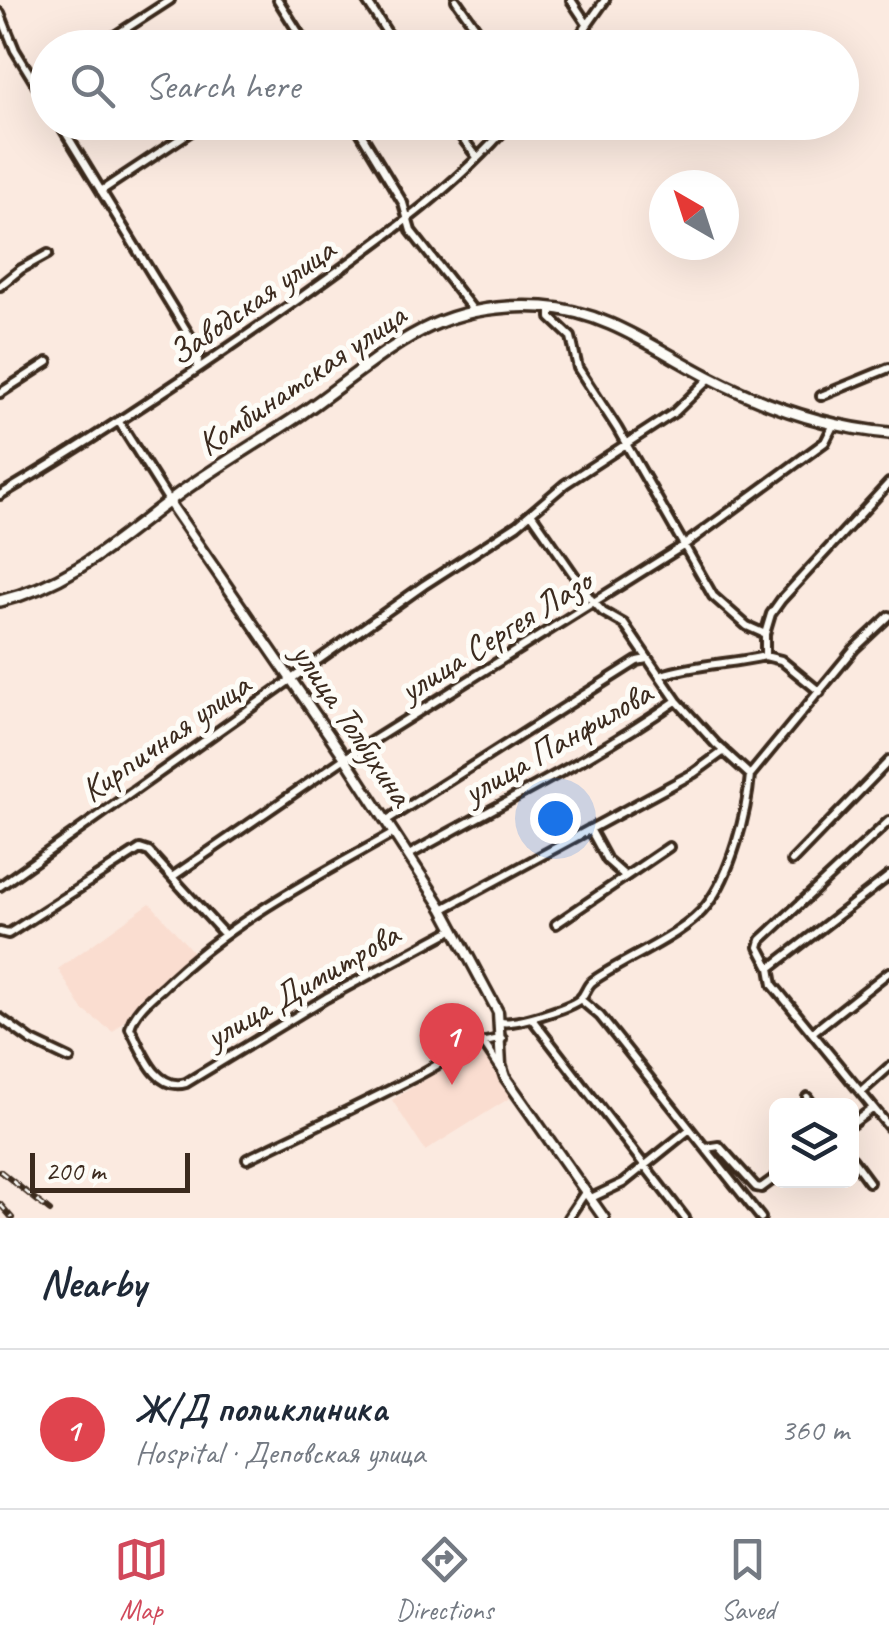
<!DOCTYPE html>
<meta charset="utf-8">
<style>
:root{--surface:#fff;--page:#f2f2f3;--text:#1f2937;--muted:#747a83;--line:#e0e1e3;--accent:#d1495b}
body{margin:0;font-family:Caveat,sans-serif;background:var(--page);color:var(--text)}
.controls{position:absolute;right:30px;bottom:30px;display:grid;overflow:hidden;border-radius:15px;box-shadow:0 10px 40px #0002}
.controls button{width:90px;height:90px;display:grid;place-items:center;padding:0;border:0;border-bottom:2px solid var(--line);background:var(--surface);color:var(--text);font:50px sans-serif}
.compass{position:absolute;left:649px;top:170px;width:90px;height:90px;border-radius:50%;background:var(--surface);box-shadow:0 10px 40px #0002;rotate:321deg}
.scale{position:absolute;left:30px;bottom:25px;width:160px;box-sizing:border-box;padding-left:10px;border:5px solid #3b2a1e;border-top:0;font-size:28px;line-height:35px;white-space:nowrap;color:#3b2a1e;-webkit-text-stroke:8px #fdfcf7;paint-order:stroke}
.you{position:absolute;left:555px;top:818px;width:35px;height:35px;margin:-25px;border:8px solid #fff;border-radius:50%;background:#1a73e8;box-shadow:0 0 0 15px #1a73e833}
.badge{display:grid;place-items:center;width:65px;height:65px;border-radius:50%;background:var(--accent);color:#fff;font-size:32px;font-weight:700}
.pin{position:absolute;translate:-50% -82px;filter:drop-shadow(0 2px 5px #0008)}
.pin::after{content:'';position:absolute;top:52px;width:35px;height:30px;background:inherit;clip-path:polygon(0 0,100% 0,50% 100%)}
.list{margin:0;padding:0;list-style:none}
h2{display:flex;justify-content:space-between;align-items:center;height:130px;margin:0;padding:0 40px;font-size:42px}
h2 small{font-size:32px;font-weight:400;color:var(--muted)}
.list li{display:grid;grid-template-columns:65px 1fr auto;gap:30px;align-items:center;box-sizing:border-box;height:160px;padding:0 40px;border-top:2px solid var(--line)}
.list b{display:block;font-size:38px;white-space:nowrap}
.list p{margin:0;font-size:32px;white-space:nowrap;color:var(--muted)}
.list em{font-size:32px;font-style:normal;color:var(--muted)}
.icon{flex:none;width:55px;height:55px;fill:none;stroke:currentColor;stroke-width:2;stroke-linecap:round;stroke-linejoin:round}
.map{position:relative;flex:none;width:889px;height:1218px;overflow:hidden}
.search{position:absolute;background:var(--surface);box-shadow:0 10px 40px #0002;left:30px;right:30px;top:30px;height:110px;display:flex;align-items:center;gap:25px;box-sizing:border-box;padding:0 35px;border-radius:55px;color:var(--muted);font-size:38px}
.sheet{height:290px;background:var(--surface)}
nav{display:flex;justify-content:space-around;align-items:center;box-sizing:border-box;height:140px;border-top:2px solid var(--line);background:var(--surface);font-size:28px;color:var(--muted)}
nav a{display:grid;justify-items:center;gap:5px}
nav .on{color:var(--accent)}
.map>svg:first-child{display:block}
</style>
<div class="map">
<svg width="889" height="1218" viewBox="0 0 889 1218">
<rect width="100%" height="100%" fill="#fbeae0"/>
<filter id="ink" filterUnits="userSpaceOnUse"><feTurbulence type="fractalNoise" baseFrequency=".01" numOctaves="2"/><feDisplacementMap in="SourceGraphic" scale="20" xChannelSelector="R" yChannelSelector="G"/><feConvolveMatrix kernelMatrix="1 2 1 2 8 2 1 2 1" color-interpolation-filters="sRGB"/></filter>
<g filter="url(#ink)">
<path fill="#faddd0" d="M150 903 193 952 113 1032 83 1010 58 969Z
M480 1044 513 1096 425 1151 392 1100Z"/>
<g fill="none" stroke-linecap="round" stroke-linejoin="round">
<g stroke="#3b2a1e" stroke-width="14">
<path id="minor" d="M278 0 308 48
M366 0 397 48
M456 0 490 48
M571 0 587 24
M0 13 15 50 48 104
M96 48 170 0
M571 48 605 0
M36 85 48 77
M59 122 199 351 197 368
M354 122 403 203 411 231 473 310
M450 122 477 157
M101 191 205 122
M0 286 21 269 48 254
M551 308V318L571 337 578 368 617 428 713 596 747 626 765 634 771 614 781 600 889 483
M0 393 48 362
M821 396 889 368
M119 422 169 501
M0 495C103 434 202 367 300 298 372 246 453 191 511 122
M531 513 590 598 603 612 624 624 677 701 716 744 750 775
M765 634V656L781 660 820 692
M662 675C695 664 731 664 765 656
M387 820 637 661 647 659
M889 821 761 940 759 947 770 968 773 985 889 1127
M590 829 607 860 624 875
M394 833C313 879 230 921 163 987 151 998 134 1011 130 1028 142 1050 155 1092 186 1083L326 998 454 929
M409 855C499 804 592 760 676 701
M792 861 889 761
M172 877 345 758 683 546 825 442 834 424
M0 886 424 585 517 525 565 484 675 412 710 378
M443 909 694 773 724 751
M556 924 669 847
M0 932 8 934 140 849 149 852 224 934
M770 968 889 876
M580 999 600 1016 761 1218
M0 1018 32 1041 70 1059
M532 1019 685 1218
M501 1022C515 1025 570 1008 580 999 586 994 586 986 593 981 625 958 684 936 707 905 731 874 747 813 750 775L854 649 889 616
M813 1032 889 972
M483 1042 501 1069
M861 1092 889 1067
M807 1097 813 1106
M852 1124 872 1109
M706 1148 719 1146 756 1187 761 1188 776 1177
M247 1159C303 1132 361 1105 417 1076 446 1061 469 1042 502 1039
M852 1159 869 1182
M591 1198 623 1183 690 1129
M568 1218 586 1191"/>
</g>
<g stroke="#3b2a1e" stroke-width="15">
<path id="tertiary" d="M169 502 345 758 443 909 498 1012 501 1065 505 1077 604 1218"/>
</g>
<g stroke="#3b2a1e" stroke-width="16">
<path id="secondary" d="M0 601C75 583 120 537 180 493 219 465 261 441 301 414 386 355 430 300 543 307 606 311 655 349 709 377 765 406 826 427 889 433"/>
</g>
<use href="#minor" stroke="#fdfcf7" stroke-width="6"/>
<use href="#tertiary" stroke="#fdfcf7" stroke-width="8"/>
<use href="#secondary" stroke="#fdfcf7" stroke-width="9"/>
<g stroke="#3b2a1e" stroke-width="6">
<path id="rail" d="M0 1171 50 1211
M0 1204 12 1218"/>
</g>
<use href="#rail" stroke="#fdfcf7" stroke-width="2.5" stroke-dasharray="8" stroke-linecap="butt"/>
</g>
</g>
<g text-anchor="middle" stroke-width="10" stroke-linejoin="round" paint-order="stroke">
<g font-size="35" fill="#3b2a1e" stroke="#fdfcf7">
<text transform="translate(251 301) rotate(-35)" y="12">Заводская улица</text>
<text transform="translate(301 379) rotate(-34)" y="12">Комбинатская улица</text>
<text transform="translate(495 635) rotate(-32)" y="12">улица Сергея Лазо</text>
<text transform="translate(353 724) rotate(56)" y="12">улица Толбухина</text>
<text transform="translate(165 737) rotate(-35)" y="12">Кирпичная улица</text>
<text transform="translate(557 742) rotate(-30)" y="12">улица Панфилова</text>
<text transform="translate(302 985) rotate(-30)" y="12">улица Димитрова</text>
</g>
</g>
</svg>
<div class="controls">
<button><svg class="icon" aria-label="layers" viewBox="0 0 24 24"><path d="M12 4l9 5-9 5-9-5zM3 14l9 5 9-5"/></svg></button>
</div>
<svg class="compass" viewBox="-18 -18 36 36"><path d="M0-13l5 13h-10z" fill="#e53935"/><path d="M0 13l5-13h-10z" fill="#747a83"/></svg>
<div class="scale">200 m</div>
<div class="you"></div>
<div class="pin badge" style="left:452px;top:1085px;background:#e0444e">1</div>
<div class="search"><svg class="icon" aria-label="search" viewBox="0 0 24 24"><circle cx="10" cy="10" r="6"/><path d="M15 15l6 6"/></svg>Search here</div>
</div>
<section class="sheet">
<h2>Nearby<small></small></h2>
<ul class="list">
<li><span class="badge" style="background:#e0444e">1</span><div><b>Ж/Д поликлиника</b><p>Hospital · Деповская улица</p></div><em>360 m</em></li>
</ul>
</section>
<nav>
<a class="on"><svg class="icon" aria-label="map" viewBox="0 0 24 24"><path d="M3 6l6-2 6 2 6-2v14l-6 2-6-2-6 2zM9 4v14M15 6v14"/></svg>Map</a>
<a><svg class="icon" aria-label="directions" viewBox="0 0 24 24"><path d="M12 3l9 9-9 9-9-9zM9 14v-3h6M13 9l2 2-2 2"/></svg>Directions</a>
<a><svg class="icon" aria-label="saved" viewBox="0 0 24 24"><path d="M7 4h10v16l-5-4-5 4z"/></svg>Saved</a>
</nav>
